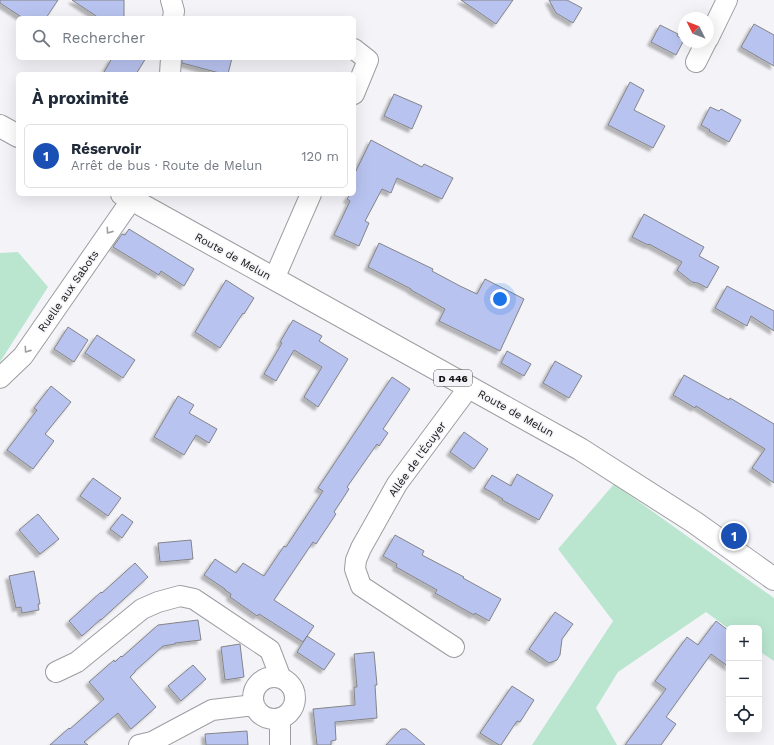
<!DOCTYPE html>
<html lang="fr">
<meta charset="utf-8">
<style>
:root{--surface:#fff;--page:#f6f6f7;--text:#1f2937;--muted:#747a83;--line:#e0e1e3;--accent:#cd3f65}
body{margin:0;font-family:"Work Sans",sans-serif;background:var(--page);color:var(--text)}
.controls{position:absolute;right:12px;bottom:12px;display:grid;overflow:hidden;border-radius:6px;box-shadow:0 4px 16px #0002}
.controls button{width:36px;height:36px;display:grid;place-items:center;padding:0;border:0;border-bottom:1px solid var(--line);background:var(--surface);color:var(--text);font:20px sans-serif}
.compass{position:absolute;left:678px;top:12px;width:36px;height:36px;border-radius:50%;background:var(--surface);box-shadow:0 4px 16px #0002;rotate:312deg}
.you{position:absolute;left:500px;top:299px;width:14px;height:14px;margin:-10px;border:3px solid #fff;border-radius:50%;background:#1a73e8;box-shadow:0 0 0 6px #1a73e833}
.badge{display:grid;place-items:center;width:26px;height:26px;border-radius:50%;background:var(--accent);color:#fff;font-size:13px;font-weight:700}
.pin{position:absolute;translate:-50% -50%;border:2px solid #fff;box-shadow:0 1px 4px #0006}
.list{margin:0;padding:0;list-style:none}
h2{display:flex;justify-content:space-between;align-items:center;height:52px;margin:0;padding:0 16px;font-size:17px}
h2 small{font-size:13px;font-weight:400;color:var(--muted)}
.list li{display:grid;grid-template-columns:26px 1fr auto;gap:12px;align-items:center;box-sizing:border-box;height:64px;margin:0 8px 8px;padding:0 8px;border:1px solid var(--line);border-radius:6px}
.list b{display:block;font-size:15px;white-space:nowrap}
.list p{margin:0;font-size:13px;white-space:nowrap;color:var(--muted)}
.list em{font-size:13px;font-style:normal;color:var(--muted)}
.icon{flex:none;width:22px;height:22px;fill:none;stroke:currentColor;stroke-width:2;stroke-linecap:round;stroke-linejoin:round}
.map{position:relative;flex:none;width:774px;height:745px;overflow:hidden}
.search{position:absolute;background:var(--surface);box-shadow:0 4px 16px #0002;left:16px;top:16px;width:340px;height:44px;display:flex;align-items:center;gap:10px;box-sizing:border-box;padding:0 14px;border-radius:6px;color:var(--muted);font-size:15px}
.panel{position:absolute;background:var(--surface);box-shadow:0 4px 16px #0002;left:16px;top:72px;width:340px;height:124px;border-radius:6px}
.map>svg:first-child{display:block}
</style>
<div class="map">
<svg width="774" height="745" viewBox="0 0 774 745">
<defs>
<filter id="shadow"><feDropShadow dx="-3.5" dy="3.5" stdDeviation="1" flood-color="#0004"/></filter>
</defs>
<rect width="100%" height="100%" fill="#f4f4f8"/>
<path fill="#bae6d0" d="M18 252 48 287 0 362V253Z
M614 484 774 598V661L759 651V628H729V629L706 612 618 672 596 708 617 745H532L613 621 558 549Z"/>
<path fill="#b8c3ef" stroke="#848588" filter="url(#shadow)" d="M0 0H58L46 18H23L0 3Z
M72 0H124V18H99Z
M461 0H513L496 24Z
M549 0H567L582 8 573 23 556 13Z
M754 24 774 35V66L741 47Z
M660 25 678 34 677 36 684 40 676 55 651 42Z
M112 58H146L136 74H103Z
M182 58H232L228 74H223L182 63Z
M630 82 644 90 634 110 665 126 653 148 608 125Z
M394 94 422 106 412 129 384 116Z
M710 107 719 111 721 109 741 120 729 142 709 131 710 130 701 125Z
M371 140 422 167 424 164 453 178 442 199 397 178 391 193 382 189 365 221 369 223 359 246 334 235 350 201 347 199 350 194H354V175Z
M644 214 704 247 699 256 719 267 707 288 698 283H697L692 282 677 270 682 262 649 244 648 245 632 237Z
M129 229 194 269 184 286 161 271 159 275 113 247 122 234 125 235Z
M379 243 433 269 432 271 460 286 477 294 485 279 524 299 500 351 439 321 445 309 411 290V289L368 267Z
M226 280 254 298 244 314 243 313 220 348 195 332Z
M727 286 774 311V331L751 316 747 326 715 308Z
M293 320 322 336 319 341 348 359 318 407 304 397 322 367 294 350 276 381 264 374 282 343 280 342Z
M68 327 88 340 74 362 54 349Z
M97 335 135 360 123 378 85 353Z
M507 351 531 364 524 376 501 363Z
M555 361 582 376 569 398 543 383Z
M684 375 729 400 730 398 774 424V483L752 468 765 449 696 406 695 408 673 395Z
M392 377 410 389 383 429 388 433 379 446 377 444 347 487 349 489 334 512 336 514 316 544 313 542 274 600 314 626 303 642 259 614 257 616 230 597 231 594 225 590V589L204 575 215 559 236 573 243 563 264 576 284 546 286 547 323 491 318 488Z
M51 386 71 402 45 434 54 441 33 469 7 450 37 410 34 408Z
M178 396 194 405 189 413 217 429 209 443 196 435 184 455 154 437Z
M464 432 488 449 474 469 450 452Z
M517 474 553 495 539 520 502 500 503 499 484 488 492 475 511 486Z
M93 478 121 498 108 516 80 496Z
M38 514 59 539 40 554 19 530Z
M122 514 133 522 122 538 110 529Z
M395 535 424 551 422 555 464 577 463 578 501 599 489 621 475 613 474 615 435 593 437 590 396 567 397 564 383 556Z
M191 540 193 559 160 562 158 543Z
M135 563 148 577 101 620V619L82 636 69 621 101 592 102 593Z
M34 571 40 604H38L39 610 22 613 21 607 16 608 9 576Z
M555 612 573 624 562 639 560 655 557 660 549 663 529 649Z
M198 620 201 640 175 643V644L163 646 135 671V672L130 677 156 707 131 729 118 713 84 742 88 745H50L69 728 70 729 104 699 89 682 114 660 115 662 121 656 122 657 158 625Z
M716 621 729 631V667L711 654 666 717 676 724 661 745H625L666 689 655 681 687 637 698 645Z
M307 636 335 654 324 670 297 652Z
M240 644 244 677 225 680 221 647Z
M374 652 377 685H375L377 718 335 722 336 740 331 741V745H317L313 709 355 705 354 687H357L354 654Z
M193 665 206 679 181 701 168 686Z
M512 686 534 700 520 722 517 721 501 745H499L480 733Z
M401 729H406L425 745H386Z
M247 731 248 745H206L205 734Z"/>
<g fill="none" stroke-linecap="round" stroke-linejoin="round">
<g stroke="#9c9da0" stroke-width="22">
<path id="minor" d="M171 0 174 11 173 18
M708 39 727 0
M354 49 368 60 354 94
M696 62 706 42
M170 74 171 58
M274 279 311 194
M0 378 23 356 132 199 134 194
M454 647 361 586 355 569 356 560 361 548 397 484 469 387
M56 672 77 662 142 609 158 602 180 596 194 599 270 650 280 676
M253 698a21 21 0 1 1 42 0a21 21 0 1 1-42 0Z
M280 718V745
M139 745 152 742 212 710 254 705"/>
</g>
<g stroke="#9c9da0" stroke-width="24">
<path id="major" d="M0 126 18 136
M122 194 580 449 694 522 774 579"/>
</g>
<use href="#minor" stroke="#fff" stroke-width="20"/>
<use href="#major" stroke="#fff" stroke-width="22"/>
</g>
<defs><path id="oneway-chevron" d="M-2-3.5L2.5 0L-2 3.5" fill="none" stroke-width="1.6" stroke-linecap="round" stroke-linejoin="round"/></defs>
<g stroke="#9f9f9f">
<use href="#oneway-chevron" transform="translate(109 231) rotate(125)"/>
<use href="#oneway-chevron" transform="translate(27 350) rotate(125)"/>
</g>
<g text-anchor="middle" stroke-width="3" stroke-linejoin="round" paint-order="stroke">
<rect fill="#f4f4f8" stroke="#545456" stroke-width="1" x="434" y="370" width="38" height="16" rx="3"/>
<g font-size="10" font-weight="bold" fill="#0f0f10">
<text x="453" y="382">D 446</text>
</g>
<g font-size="11" fill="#0f0f10" stroke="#f4f4f8">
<text transform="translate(233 256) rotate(29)" y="4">Route de Melun</text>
<text transform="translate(68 291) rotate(-55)" y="4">Ruelle aux Sabots</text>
<text transform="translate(516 413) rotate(29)" y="4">Route de Melun</text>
<text transform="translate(417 459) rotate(-54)" y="4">Allée de l'Écuyer</text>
</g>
</g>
</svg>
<div class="controls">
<button>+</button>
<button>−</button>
<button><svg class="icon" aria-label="locate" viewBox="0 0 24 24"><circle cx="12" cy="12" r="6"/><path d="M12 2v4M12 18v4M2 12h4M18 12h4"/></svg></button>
</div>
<svg class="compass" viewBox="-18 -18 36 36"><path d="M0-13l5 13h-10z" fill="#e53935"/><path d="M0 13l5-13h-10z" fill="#747a83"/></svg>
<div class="you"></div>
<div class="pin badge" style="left:734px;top:536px;background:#1a4fb4">1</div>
<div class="search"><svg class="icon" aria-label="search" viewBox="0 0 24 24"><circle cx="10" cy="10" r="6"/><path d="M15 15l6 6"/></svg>Rechercher</div>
<section class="panel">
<h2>À proximité<small></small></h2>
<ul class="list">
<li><span class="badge" style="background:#1a4fb4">1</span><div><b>Réservoir</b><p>Arrêt de bus · Route de Melun</p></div><em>120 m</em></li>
</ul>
</section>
</div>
